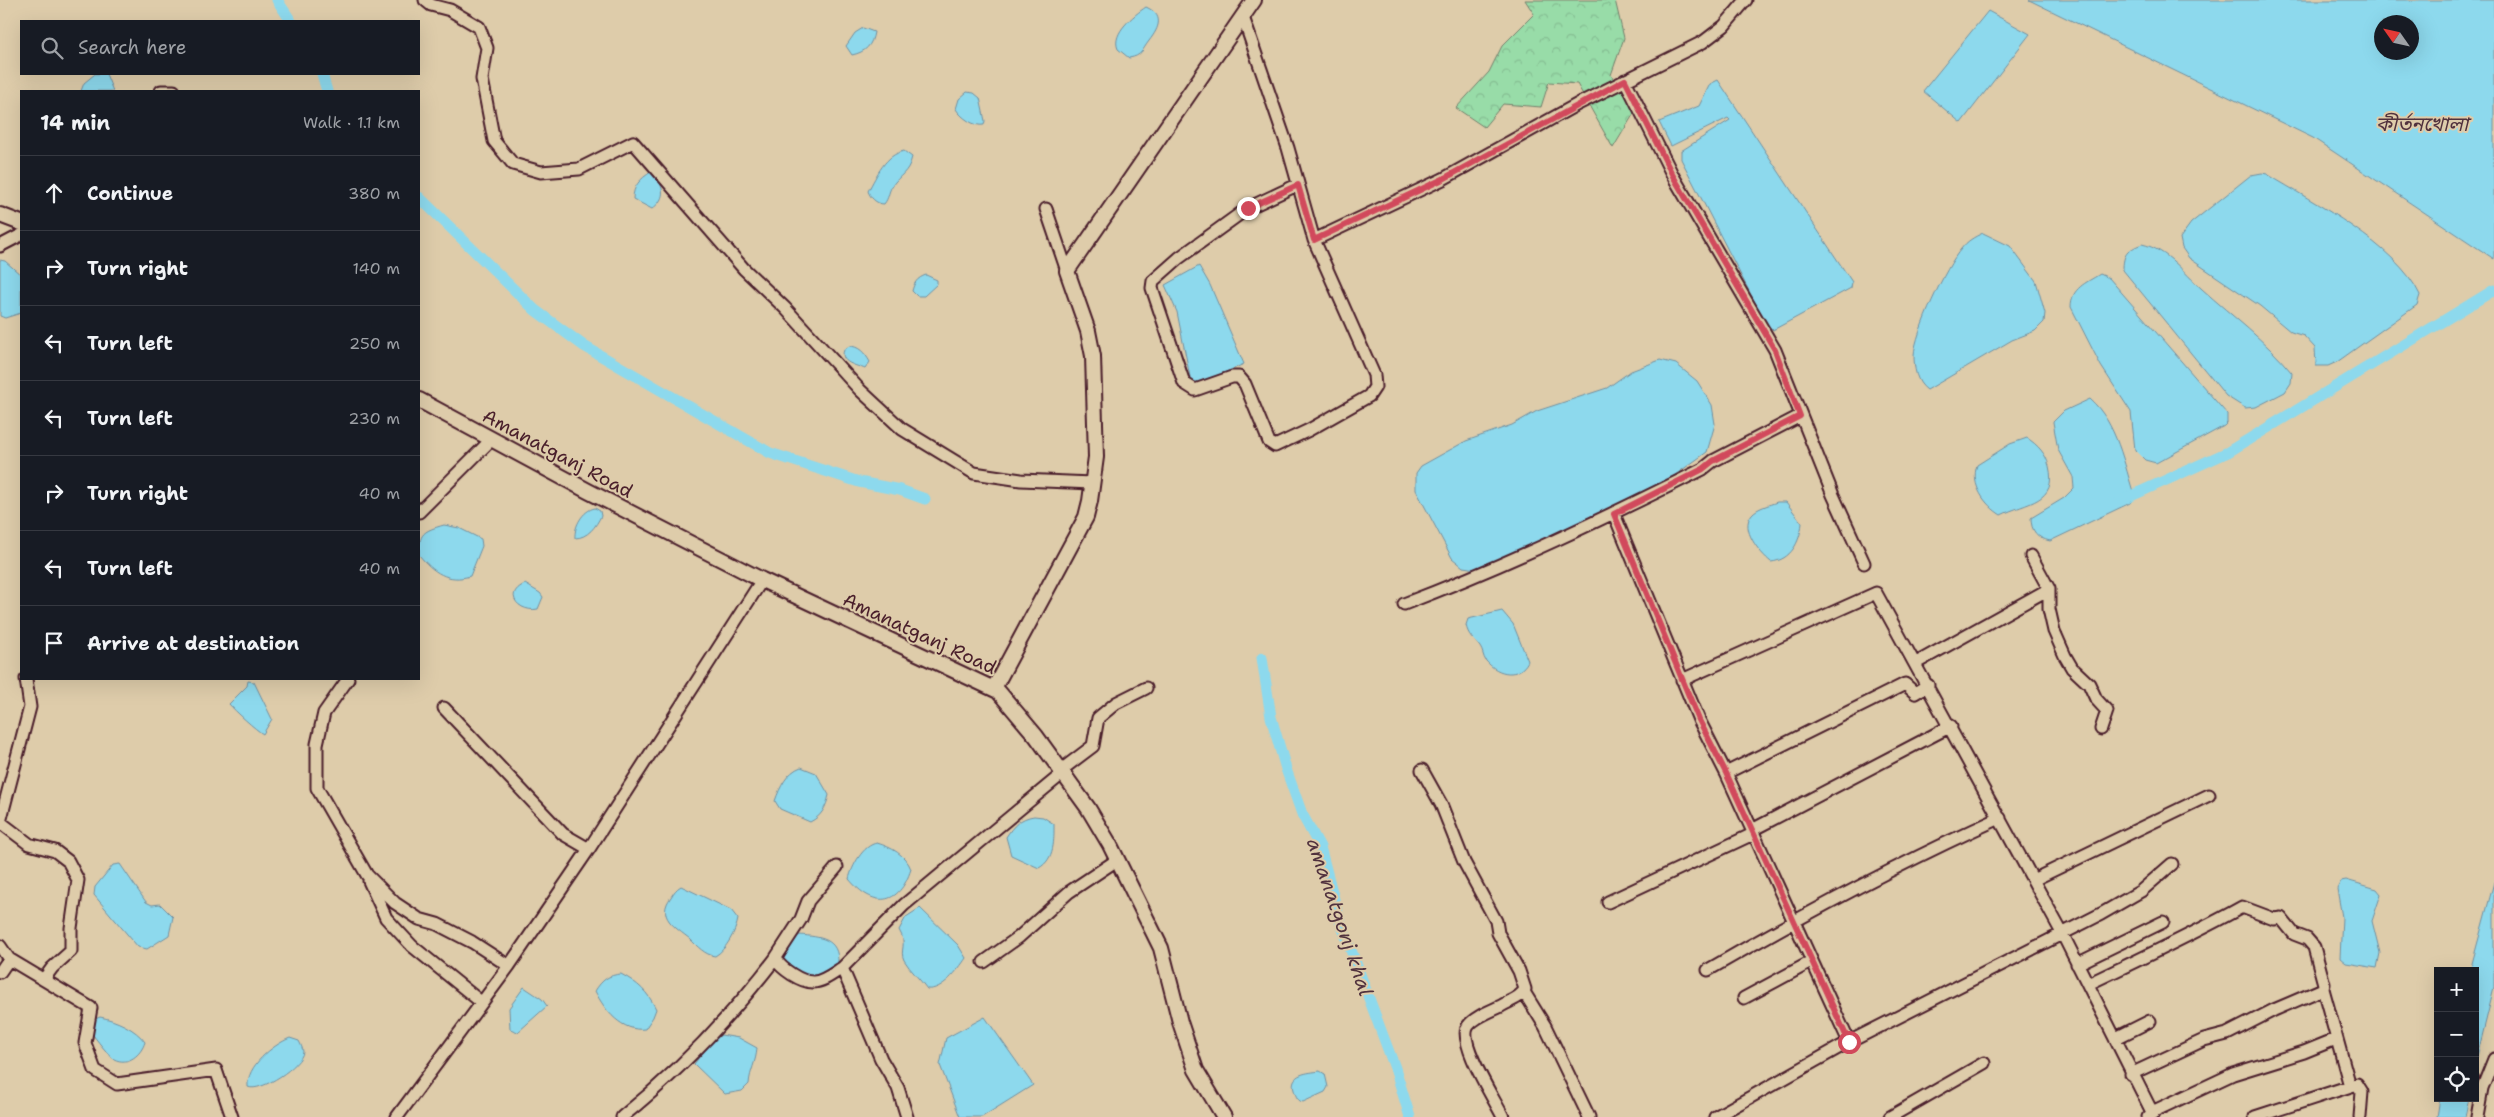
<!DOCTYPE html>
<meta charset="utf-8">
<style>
:root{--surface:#171b24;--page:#242831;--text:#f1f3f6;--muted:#9ea1a6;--line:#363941}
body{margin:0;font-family:"Shantell Sans","Noto Sans Bengali",sans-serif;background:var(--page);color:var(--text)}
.controls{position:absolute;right:15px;bottom:15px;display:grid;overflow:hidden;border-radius:0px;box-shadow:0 5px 20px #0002}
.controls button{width:45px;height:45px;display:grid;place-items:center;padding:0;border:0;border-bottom:1px solid var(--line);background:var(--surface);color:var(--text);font:25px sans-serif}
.compass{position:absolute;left:2374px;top:15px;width:45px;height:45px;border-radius:50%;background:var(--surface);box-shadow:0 5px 20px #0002;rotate:304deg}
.stop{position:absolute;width:15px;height:15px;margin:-11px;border:4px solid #d1495b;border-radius:50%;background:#fff}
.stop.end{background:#d1495b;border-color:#fff;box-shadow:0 1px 5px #0008}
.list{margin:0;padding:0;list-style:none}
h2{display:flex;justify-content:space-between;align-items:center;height:65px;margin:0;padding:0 20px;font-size:21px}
h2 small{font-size:16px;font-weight:400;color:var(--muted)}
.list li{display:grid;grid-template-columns:32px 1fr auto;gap:15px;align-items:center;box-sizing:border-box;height:75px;padding:0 20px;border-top:1px solid var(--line)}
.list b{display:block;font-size:19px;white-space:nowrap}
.list em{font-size:16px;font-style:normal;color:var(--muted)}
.icon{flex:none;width:28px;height:28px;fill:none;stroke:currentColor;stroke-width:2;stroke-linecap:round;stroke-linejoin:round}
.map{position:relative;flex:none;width:2494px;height:1117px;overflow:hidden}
.search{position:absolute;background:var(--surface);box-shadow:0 5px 20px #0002;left:20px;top:20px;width:400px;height:55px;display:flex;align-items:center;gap:12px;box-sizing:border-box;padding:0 18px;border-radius:0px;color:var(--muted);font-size:19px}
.panel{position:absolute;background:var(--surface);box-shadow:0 5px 20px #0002;left:20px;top:90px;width:400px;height:590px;border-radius:0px}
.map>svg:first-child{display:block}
</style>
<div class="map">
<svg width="2494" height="1117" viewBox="0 0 2494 1117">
<defs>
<pattern id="park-crowns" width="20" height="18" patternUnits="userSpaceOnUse" patternTransform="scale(1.25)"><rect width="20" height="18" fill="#98dca8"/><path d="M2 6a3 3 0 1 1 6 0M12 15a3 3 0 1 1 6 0" fill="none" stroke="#84bc91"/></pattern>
</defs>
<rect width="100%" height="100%" fill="#deccaa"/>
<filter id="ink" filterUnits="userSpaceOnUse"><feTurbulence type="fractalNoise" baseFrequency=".02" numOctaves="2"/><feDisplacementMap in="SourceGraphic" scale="10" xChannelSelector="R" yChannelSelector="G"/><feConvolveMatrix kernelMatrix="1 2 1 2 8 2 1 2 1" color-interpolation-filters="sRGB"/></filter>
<g filter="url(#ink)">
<path fill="url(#park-crowns)" stroke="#717e6a" d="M1525 0H1615L1624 38 1611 75 1636 110 1613 148 1577 84 1549 82 1541 107 1503 104 1484 127 1456 108 1489 72 1502 46 1534 14Z"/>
<path fill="#8dd9ed" stroke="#728f9f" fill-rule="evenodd" d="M2029 0H2494V259L2313 138ZM2412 22V52H2382V22Z
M1146 7C1164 15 1160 27 1149 41 1142 50 1142 56 1129 58L1118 49C1111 33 1134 15 1146 7Z
M1988 11 2030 34 1961 123 1923 91Z
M863 28 874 32C872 45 866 52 852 55L846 46 855 33Z
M95 74H106L113 91H81L84 83Z
M1718 80 1852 282 1851 288 1773 330 1765 322 1681 159V151L1730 120 1728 118 1671 146 1659 122 1699 106 1710 84Z
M967 92 974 93 980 98 985 121 984 125C974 127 961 117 956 109L959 99Z
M904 151 912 157C908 174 900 174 892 186 888 193 889 198 884 204 876 204 870 197 868 191 877 175 885 155 904 151Z
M651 172C664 185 668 197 652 209L633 199C633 186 640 179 651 172Z
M2262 173 2267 174C2314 203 2397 245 2420 295L2417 305 2337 362 2328 366H2316L2315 348 2304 336 2291 332 2260 306 2189 258 2182 248 2180 238 2191 223 2251 175Z
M1983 233 2010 246 2036 281 2045 313 2044 322 2035 331 2012 340 1927 390C1916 382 1914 368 1914 355 1915 333 1946 266 1961 249 1967 241 1974 237 1983 233Z
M2142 244C2168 250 2183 272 2202 289 2233 317 2265 340 2292 373L2291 383 2285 392 2256 407 2245 408 2226 396 2123 270C2123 254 2127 250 2142 244Z
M0 260 5 261 21 275V313L5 318 0 316Z
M1199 266 1210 285 1244 364 1197 385 1191 382 1177 312 1165 285Z
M2100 274 2109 278 2227 414V423L2224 426 2156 463 2145 460 2135 450 2131 412 2101 366 2071 307C2071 288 2086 283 2100 274Z
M926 275 937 280V284L924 296H917L912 291C914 283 917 278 926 275Z
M849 346C859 346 865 353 870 362L865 369C856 365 839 363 844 350Z
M1660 360 1676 364 1697 381 1712 405 1715 424 1707 452 1668 480 1530 547 1476 569 1463 567 1452 558 1416 490V473L1421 466 1466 441 1512 425 1537 411 1607 388 1631 371Z
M2090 399C2117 423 2124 464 2135 498L2130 503 2050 541C2037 538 2031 531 2031 518L2064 498 2074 488 2073 477 2058 450 2053 422 2064 411Z
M2027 438C2038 445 2046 454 2049 466 2058 503 2027 502 2001 515 1985 505 1970 485 1977 465L2010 444Z
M1777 502H1786L1802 523C1800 542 1791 560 1771 562 1760 553 1739 529 1752 514 1757 508 1769 505 1777 502Z
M595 508 600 511 601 516C596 526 588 538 575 538 574 526 583 510 595 508Z
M444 525 459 528 481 539 482 546 470 576C448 583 433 572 419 555 419 533 423 531 444 525Z
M525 584 540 593 543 597 538 609C520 613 502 594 525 584Z
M1502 611 1513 624 1528 661C1519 679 1498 675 1486 661 1483 657 1483 651 1480 647 1474 639 1468 636 1466 625L1468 619Z
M248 681 254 682 272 719 263 734C256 730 234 710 229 704L247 686Z
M801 767 816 773 829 795C826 807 822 816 810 822L780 809 775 801C780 787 787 772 801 767Z
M1034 816 1043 817 1054 824C1054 840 1055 859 1039 868L1011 855 1006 837C1013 826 1020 818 1034 816Z
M877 843C891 847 906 855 911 869 899 907 873 908 849 879 852 866 863 845 877 843Z
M120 864 146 902 152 905 160 904 173 917 169 935 147 949 138 947 94 895 95 887 113 865Z
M2346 880 2377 889 2381 894 2372 921 2380 953 2377 968 2346 963 2340 958 2342 917 2337 889 2341 881Z
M2494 882V988L2475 1065V971H2470Z
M681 886 731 910 738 919C736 931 726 950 715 956 705 955 697 946 690 939 675 927 656 917 671 897 674 892 676 889 681 886Z
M920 908 958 945 966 958C958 970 942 991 927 989 920 979 910 970 904 960 899 950 908 945 899 930L906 917Z
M800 935C820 937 839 938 838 963L824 977 803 976 782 961 795 938Z
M621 974C638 983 648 992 656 1009L653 1017 645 1029C622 1032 605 1011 595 991 602 980 608 975 621 974Z
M524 987 542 999 547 1006 518 1032 510 1029 509 1008Z
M100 1017C116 1020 136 1029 145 1042 141 1055 128 1066 114 1059 111 1058 94 1037 91 1032L95 1019Z
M985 1017 1033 1085 982 1117H960L940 1065 946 1038Z
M721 1035 739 1038 757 1048C756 1063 750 1070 749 1084L742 1091 725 1094 694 1064 710 1043Z
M290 1038 299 1041C301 1045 303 1049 303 1052 302 1065 261 1093 248 1087 246 1066 273 1045 290 1038Z
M1320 1071 1325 1074 1328 1087 1325 1092 1303 1102 1300 1101C1296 1098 1296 1095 1294 1090 1289 1073 1308 1073 1320 1071Z
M2440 1098H2469L2465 1117H2437Z"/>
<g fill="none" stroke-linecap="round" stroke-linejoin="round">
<path stroke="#8dd9ed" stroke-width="11" d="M277 0 291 21
M322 74 327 91
M419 197 535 310 584 346 770 453 859 482 900 490 925 499
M2120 501 2228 452 2494 290
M1262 658 1271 717 1286 769 1302 814 1320 847 1339 918 1395 1068 1410 1117"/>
<g stroke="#4a1f2b" stroke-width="15">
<path id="minor" d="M425 0 431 5 450 10 479 27 487 48 482 79 494 141 513 164 541 172 579 169 633 142 744 269 785 308 860 390 902 429 974 473 1021 480 1092 483
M1243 17 1288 148 1314 240 1374 375 1375 387 1369 396 1309 430 1275 446 1269 442 1245 384 1239 377H1232L1195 390 1184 383 1152 288 1153 281 1179 258 1248 208 1297 185
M1625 80 1673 176 1775 350 1833 495 1864 563
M161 91H174
M1046 209 1067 271
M1314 240 1443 179 1578 104 1703 42 1724 26 1746 0
M0 246 21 235
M419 512 492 439
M1614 514 1699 720 1726 773 1849 1042
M2031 556 2049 589V609L2054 631 2065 656 2072 668 2089 684 2096 699 2107 711 2101 729
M1404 604C1507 565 1605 518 1703 469L1713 461 1800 416
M1916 663 2049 589
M26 679 30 707 0 822 29 844 55 851 68 861 78 880 71 928V951L52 968 44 979
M348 679 324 713 317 744V788L367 875 395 903 419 919 437 924 472 942 509 966
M1682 680 1876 593 2062 933 2153 1114 2148 1117
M444 708 563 834 589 849
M1422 770 1441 804 1464 862 1496 921 1498 933 1519 971 1525 989C1521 998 1509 1001 1501 1006 1491 1011 1474 1017 1468 1026 1457 1042 1495 1100 1503 1117
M1060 771 1093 746 1098 718 1116 703 1146 688
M1726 773 1905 684 1915 693 1928 685
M1752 830 1951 726
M837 867 808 901 801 919 775 959C782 969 800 982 813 982 823 982 834 973 842 968
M2033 880 2209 795
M369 881 386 918 412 946 481 1002
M1608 902 1753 834
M0 946 9 959 91 1008 85 1043 95 1070 117 1084 216 1070 232 1117
M984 962 1019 937 1069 892 1117 860
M2077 964 2163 922
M1708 970C1803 915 1900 863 2000 818
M0 972 9 959
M2088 984C2140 959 2192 935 2242 907L2274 919 2281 918 2294 934 2307 939 2314 947 2324 984 2323 989
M1524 992 1545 1026 1589 1117
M1744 998 1811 962
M2116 1038 2150 1021
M2131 1074 2204 1040 2227 1034 2274 1010 2323 989 2350 1086
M2152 1112 2233 1074 2304 1052 2336 1039
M397 1117 509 966 589 849 762 580
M622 1117C678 1072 731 1016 775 959
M907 1117 898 1088 881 1059 842 968 904 905 1062 774
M1715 1117 1849 1042 2101 914 2141 891 2172 864
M1890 1117 1984 1063
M2255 1117 2357 1084 2362 1092 2360 1117
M2477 1117 2482 1089 2494 1059"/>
</g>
<g stroke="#4a1f2b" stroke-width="18">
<path id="major" d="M0 215 21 223
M419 400 588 491 762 580 998 691 1036 736 1088 808 1110 845 1161 948 1180 1022 1196 1070 1224 1117
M994 688 1086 517 1090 501 1096 457 1093 356 1088 331 1067 271 1254 0"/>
</g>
<use href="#minor" stroke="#deccaa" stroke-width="11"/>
<use href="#major" stroke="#deccaa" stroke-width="14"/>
</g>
</g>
<g fill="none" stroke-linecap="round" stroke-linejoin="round" filter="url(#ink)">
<path stroke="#d1495b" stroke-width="6" d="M1248 208 1298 185 1314 240 1443 179 1625 80 1673 176 1775 350 1800 416 1713 461 1703 469 1614 514 1699 720 1726 773 1849 1042"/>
</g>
<g text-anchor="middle" stroke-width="4" stroke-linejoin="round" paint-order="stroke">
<g font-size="19" fill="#4a1f2b" stroke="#deccaa">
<text transform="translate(558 453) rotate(28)" y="7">Amanatganj Road</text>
<text transform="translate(920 633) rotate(25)" y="7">Amanatganj Road</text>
</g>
<g font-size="20" font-style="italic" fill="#51323e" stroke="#deccaa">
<text x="2422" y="131">কীর্তনখোলা</text>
<text transform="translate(1340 917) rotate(71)" y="7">amanatgonj khal</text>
</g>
</g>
</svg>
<div class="controls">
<button>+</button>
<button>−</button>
<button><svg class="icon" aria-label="locate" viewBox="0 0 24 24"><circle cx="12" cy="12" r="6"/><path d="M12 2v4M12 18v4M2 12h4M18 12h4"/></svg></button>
</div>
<svg class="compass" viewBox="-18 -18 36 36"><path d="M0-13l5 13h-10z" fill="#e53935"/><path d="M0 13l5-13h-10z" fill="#9ea1a6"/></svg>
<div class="stop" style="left:1849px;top:1042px"></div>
<div class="stop end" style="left:1248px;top:208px"></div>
<div class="search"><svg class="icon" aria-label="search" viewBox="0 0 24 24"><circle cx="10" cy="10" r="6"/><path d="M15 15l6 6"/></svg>Search here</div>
<section class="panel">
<h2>14 min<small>Walk · 1.1 km</small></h2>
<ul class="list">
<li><svg class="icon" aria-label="ahead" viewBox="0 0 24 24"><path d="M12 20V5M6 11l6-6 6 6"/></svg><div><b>Continue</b></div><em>380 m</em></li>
<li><svg class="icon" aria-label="right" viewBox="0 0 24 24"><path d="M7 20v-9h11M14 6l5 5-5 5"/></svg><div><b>Turn right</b></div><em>140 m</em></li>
<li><svg class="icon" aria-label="left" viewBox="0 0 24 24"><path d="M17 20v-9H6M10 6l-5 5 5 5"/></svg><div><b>Turn left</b></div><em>250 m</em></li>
<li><svg class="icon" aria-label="left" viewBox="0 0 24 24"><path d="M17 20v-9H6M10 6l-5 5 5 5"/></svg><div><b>Turn left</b></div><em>230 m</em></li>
<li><svg class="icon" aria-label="right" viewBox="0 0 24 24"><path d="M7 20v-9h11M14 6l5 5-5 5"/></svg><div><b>Turn right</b></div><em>40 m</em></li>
<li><svg class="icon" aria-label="left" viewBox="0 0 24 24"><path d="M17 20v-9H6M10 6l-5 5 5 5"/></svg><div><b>Turn left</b></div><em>40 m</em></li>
<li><svg class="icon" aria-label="arrive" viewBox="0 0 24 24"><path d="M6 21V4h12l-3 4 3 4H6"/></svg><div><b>Arrive at destination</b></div></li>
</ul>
</section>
</div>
